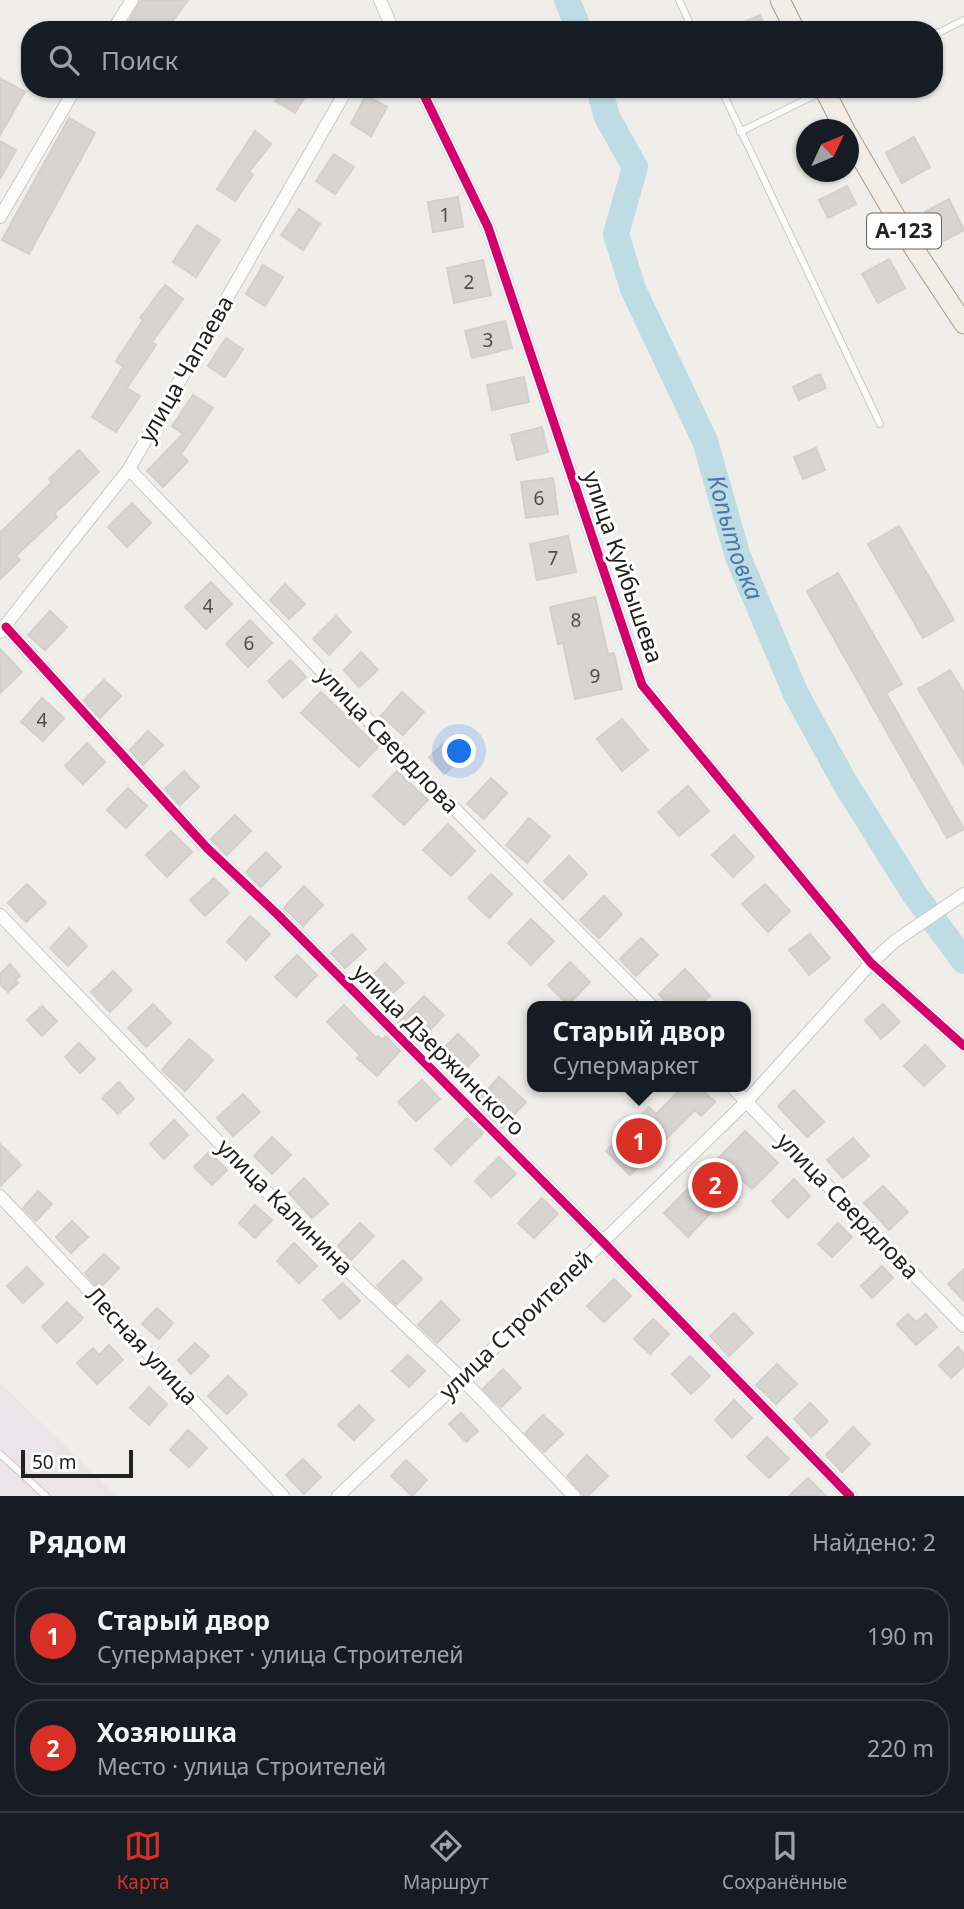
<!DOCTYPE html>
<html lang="ru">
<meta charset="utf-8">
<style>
:root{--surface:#171b24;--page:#20242c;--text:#f1f3f6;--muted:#9ea1a6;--line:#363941;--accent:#d93025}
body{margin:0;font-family:"Noto Sans",sans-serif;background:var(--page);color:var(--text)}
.compass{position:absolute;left:796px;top:119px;width:63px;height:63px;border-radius:50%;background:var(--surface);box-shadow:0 2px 5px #0004;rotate:46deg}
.scale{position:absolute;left:21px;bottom:18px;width:112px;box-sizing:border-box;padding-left:7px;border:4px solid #222;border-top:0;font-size:19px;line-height:24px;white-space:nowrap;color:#222;-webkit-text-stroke:5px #fff;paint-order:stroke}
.you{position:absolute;left:460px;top:752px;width:24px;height:24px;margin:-18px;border:5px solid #fff;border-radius:50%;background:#1a73e8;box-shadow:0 0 0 10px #1a73e833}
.badge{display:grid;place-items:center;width:46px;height:46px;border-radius:50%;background:var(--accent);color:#fff;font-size:23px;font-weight:700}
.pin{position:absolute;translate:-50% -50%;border:4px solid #fff;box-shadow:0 2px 7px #0006}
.popup{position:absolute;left:527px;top:1001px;width:224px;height:91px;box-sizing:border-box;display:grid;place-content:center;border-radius:14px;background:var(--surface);filter:drop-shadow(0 2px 5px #0005);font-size:23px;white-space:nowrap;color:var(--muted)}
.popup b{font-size:26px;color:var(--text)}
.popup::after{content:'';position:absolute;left:50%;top:100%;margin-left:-14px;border:14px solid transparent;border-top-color:var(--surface)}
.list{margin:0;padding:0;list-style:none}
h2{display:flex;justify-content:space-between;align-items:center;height:91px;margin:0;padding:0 28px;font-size:30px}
h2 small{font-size:23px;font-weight:400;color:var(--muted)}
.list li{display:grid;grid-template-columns:46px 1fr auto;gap:21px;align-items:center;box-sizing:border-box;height:98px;margin:0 14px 14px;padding:0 14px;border:2px solid var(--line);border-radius:28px}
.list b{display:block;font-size:26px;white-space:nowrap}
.list p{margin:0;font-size:23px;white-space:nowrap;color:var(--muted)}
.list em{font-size:23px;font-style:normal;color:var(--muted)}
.icon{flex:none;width:38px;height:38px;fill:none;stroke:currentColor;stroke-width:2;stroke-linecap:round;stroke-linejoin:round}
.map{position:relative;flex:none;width:964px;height:1496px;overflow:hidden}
.search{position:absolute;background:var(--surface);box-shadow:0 2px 5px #0004;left:21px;right:21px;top:21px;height:77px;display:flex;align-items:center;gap:18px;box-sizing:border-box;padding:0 24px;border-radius:28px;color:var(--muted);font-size:26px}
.sheet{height:315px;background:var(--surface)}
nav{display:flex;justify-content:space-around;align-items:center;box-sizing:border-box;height:98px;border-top:2px solid var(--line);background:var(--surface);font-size:19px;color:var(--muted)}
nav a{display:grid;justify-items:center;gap:4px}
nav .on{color:var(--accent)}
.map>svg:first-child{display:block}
</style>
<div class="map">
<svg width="964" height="1496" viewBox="0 0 964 1496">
<rect width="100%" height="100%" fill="#f0eeeb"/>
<path fill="#ede4e9" d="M0 1383 117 1496H0Z"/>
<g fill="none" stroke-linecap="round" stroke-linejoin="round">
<g stroke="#bfdbe3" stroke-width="26">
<path d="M567 0 579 30"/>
<path id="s1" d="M599 89 607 117 635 167 616 234 633 289 705 441 738 557 796 694 845 783 915 895 964 961"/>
</g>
</g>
<path fill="#d7d4d2" stroke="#d3d0cc" stroke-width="2" d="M141 0H188L166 30H124Z
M760 15 767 30H725Z
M0 78 25 92 0 135Z
M282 89H297L306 95 295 113 275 101Z
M366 95 387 107 371 136 351 124Z
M69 118 95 133 29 254 2 240Z
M255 131 271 144 249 172 253 175 235 201 217 189Z
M914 137 930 167 902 183 886 153Z
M0 141 16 150 0 179Z
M334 154 354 167 335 194 316 181Z
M847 186 856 204 828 218 819 200Z
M458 197 463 227 433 232 428 202Z
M949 199 964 230 942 242 925 212Z
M299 209 320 224 303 250 281 235Z
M197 225 220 240 196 277 173 262Z
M889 259 905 288 878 303 862 274Z
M483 260 491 295 454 303 447 268Z
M263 265 283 277 265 306 246 294Z
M165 285 183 299 152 342 156 345 127 388 140 396 116 432 92 417 123 367 116 361 143 320 140 318Z
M505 321 512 348 472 358 465 331Z
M226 338 243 349 225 377 208 366Z
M820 374 826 388 799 400 793 387Z
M524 377 529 402 492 410 487 385Z
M193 395 213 408 181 454 188 461 163 487 147 471 183 434 172 426Z
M542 427 548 452 517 460 511 435Z
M816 448 825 470 803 479 794 457Z
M79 450 99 472 54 514 57 517 16 556 20 560 0 579V533L52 482 49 479Z
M553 478 558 514 526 518 521 482Z
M132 503 151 523 127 547 108 527Z
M899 526 954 620 923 638 868 544Z
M568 536 576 572 537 580 530 544Z
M838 573 902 684 886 693 964 829 947 838 807 591Z
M211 582 232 604 206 629 185 607Z
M285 584 305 604 289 619 270 600Z
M595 597 608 654 614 653 622 689 575 699 563 643 558 644 550 607Z
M50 611 67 627 45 650 28 635Z
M336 616 351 632 329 655 313 639Z
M250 620 272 643 248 667 226 644Z
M0 649 22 672 0 693Z
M361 652 378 670 359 687 344 670Z
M290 660 306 677 283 698 268 681Z
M950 670 964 693V765L918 689Z
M104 680 121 696 100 718 84 700Z
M321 692 378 747 359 767 301 713Z
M402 692 424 712 403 735 381 716Z
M42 698 64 718 43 741 21 722Z
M622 719 648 750 622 771 597 739Z
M148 731 163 745 143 765 130 750Z
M453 735 469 752 444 774 429 757Z
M87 743 105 762 83 784 65 766Z
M184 771 199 787 180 805 165 789Z
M397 771 428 800 404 825 373 796Z
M491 778 507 793 484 819 467 804Z
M688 786 709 811 679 836 658 812Z
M128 788 147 806 126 828 107 810Z
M235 815 251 831 227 855 211 839Z
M529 818 550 836 527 863 506 845Z
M448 824 475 851 451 876 423 850Z
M171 831 192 852 167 877 146 855Z
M734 835 754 857 733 877 712 855Z
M266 852 281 867 261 887 246 872Z
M569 856 587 874 563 899 544 881Z
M491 874 512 894 489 918 468 898Z
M214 878 229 893 205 916 190 900Z
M27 884 46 903 26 922 8 903Z
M765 884 790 911 768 932 742 904Z
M304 886 323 905 303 926 284 908Z
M604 896 622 914 599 938 580 920Z
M250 916 270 934 246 960 227 942Z
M531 919 554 941 531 965 508 943Z
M69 928 87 946 68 966 50 948Z
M352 934 366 949 345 968 331 953Z
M810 934 830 958 809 975 789 950Z
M641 938 658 955 636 976 620 959Z
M297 955 317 975 296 997 275 977Z
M570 962 590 982 568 1005 548 985Z
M385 963 404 983 380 1005 362 986Z
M10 964 20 976 15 980 18 983 8 992 0 984V974Z
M685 969 710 996 699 1006H670L659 994Z
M113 971 132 990 110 1012 91 992Z
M424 996 444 1015 418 1043 398 1023Z
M153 1004 171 1023 146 1047 128 1028Z
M883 1004 900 1022 881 1039 865 1020Z
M344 1005 376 1038 378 1036 382 1040 386 1036 400 1051 377 1076 357 1058 360 1055 327 1022Z
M42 1006 57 1021 42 1036 27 1020Z
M458 1034 479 1055 455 1079 434 1058Z
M189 1039 213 1060 185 1091 162 1070Z
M79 1043 95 1059 80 1073 65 1057Z
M925 1045 945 1066 924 1086 904 1066Z
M499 1077 526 1102 502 1128 476 1102Z
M422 1080 440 1099 416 1121 398 1102Z
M119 1082 134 1099 118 1114 102 1098Z
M683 1087H699L715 1102 701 1116 695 1110 630 1175 606 1151 649 1107 656 1114Z
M794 1090 824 1122 807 1137 778 1106Z
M243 1094 260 1112 233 1136 217 1118Z
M467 1118 483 1133 451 1165 435 1149Z
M174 1120 188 1135 164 1159 150 1144Z
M745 1131 778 1163 752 1189 742 1180 688 1237 664 1213Z
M272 1137 291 1155 272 1174 254 1156Z
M853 1138 869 1156 843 1178 827 1160Z
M0 1144 21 1165 0 1186Z
M209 1152 227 1170 212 1185 194 1167Z
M499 1157 516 1174 491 1197 475 1181Z
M304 1178 328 1204 312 1218 289 1193Z
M794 1179 810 1196 788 1218 772 1201Z
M883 1186 908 1212 889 1230 864 1203Z
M38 1191 52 1204 36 1221 23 1208Z
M542 1198 558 1214 534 1238 518 1223Z
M255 1205 272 1220 255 1238 239 1223Z
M72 1221 88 1237 71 1253 56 1237Z
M360 1223 374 1236 351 1260 338 1246Z
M838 1223 852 1237 832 1257 818 1244Z
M294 1243 317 1266 299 1283 277 1261Z
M104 1254 119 1268 99 1289 85 1273Z
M403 1260 422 1279 396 1305 377 1286Z
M882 1266 893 1278 872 1298 861 1286Z
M27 1267 43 1284 23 1303 7 1286Z
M964 1269V1301L948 1284Z
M614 1279 631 1296 604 1322 587 1306Z
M343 1283 360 1301 340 1319 323 1300Z
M441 1301 460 1320 437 1343 418 1325Z
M67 1302 83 1318 57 1343 42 1327Z
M157 1308 173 1323 159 1339 142 1324Z
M734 1313 753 1333 729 1356 710 1336Z
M908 1314 916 1322 926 1314 937 1327 916 1345 897 1324Z
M653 1319 669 1334 650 1354 634 1339Z
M195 1343 209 1356 191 1374 178 1360Z
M109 1345 123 1360 97 1384 77 1363 93 1348 99 1355Z
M958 1347 964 1354V1366L951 1378 939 1365Z
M408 1355 425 1371 409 1387 392 1371Z
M690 1356 710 1376 691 1394 672 1374Z
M777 1364 797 1384 776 1404 756 1385Z
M503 1369 521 1388 501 1407 483 1389Z
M228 1376 247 1394 227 1414 208 1396Z
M149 1387 167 1404 149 1425 130 1408Z
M734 1400 752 1418 732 1438 715 1420Z
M810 1403 828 1421 811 1437 794 1419Z
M359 1405 374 1420 354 1440 338 1425Z
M461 1413 478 1431 466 1442 449 1424Z
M543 1415 563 1434 544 1452 525 1433Z
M853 1427 870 1444 842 1472 826 1455Z
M188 1430 207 1448 189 1467 170 1450Z
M767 1437 789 1459 769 1478 747 1457Z
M587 1455 608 1476 588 1496H584L567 1476Z
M303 1459 321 1477 304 1494 286 1475Z
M406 1460 427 1480 412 1496 391 1476Z
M808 1478 826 1496H789Z"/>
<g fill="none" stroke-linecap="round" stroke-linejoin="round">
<g stroke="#c9c8c7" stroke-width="8">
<path id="service" d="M679 0 693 30
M934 35 964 20
M721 89 880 424
M740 132 821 92
M0 1454 46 1496"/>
</g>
<g stroke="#c9c8c7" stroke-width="14">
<path id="minor" d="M380 0 393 30
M113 30 132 0
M421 89 488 227 642 685 871 963 964 1046
M0 217 75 89
M129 469 420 774 652 1006
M6 627 207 848 277 914 602 1241 850 1496
M0 632 129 469 347 89
M0 915 286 1212 462 1379 574 1496
M732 1087 964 1326
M0 1196 283 1496
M338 1496 462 1379 747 1101 871 963 895 941 964 894"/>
</g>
<g stroke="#a79c86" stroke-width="21">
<path id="primary" d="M780 0 795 30
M824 89 845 130
M848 135 915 250 964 324"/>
</g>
<use href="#service" stroke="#fdfcfc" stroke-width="6"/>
<use href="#minor" stroke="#fdfcfc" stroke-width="12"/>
<use href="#primary" stroke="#f3ede7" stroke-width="19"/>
<g stroke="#fff" stroke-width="13">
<path id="cycleway" d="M421 89 488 227 642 685 871 963 964 1046
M6 627 207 848 277 914 602 1241 850 1496"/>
</g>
<use href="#cycleway" stroke="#d6006c" stroke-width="9"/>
</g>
<g text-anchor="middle" stroke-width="6" stroke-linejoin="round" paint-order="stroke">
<g font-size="19" fill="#4f4e4e">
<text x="445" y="222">1</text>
<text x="469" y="289">2</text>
<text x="488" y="347">3</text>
<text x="539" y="505">6</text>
<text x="553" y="565">7</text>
<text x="208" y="613">4</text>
<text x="576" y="627">8</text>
<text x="249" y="650">6</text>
<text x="595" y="683">9</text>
<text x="42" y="727">4</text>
</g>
<rect fill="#fff" stroke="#646464" stroke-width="2" x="867" y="213.5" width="74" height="35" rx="5"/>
<g font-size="21" font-weight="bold" fill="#222">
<text x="904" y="238">А-123</text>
</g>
<g font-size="23" fill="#222" stroke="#fff">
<text transform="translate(186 369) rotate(-60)" y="8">улица Чапаева</text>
<text transform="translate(623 567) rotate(71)" y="8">улица Куйбышева</text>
<text transform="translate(388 740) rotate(46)" y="8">улица Свердлова</text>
<text transform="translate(439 1050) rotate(45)" y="8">улица Дзержинского</text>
<text transform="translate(848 1206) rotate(46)" y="8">улица Свердлова</text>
<text transform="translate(285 1207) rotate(45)" y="8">улица Калинина</text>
<text transform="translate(516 1325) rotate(-44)" y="8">улица Строителей</text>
<text transform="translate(142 1346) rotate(47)" y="8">Лесная улица</text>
</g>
<g font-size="24" font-style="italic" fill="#4a7aab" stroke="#fff">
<text dy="8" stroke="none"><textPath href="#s1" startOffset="483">Копытовка</textPath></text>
</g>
</g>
</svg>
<svg class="compass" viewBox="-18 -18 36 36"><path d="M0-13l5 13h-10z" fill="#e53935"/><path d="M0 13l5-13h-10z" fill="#9ea1a6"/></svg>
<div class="scale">50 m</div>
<div class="you"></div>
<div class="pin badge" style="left:639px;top:1141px">1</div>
<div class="popup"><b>Старый двор</b>Супермаркет</div>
<div class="pin badge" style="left:715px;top:1185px">2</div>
<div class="search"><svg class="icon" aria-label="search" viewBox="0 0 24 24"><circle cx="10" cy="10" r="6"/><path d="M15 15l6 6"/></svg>Поиск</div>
</div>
<section class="sheet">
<h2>Рядом<small>Найдено: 2</small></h2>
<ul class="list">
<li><span class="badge">1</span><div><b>Старый двор</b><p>Супермаркет · улица Строителей</p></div><em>190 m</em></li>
<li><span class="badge">2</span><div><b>Хозяюшка</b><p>Место · улица Строителей</p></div><em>220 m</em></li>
</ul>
</section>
<nav>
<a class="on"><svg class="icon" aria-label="map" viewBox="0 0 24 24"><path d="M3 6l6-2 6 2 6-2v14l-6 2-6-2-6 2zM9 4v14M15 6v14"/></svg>Карта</a>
<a><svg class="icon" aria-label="directions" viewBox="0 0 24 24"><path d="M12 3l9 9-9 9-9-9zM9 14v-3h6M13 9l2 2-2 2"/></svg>Маршрут</a>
<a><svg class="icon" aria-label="saved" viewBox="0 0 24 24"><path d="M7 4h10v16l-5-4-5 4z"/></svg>Сохранённые</a>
</nav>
